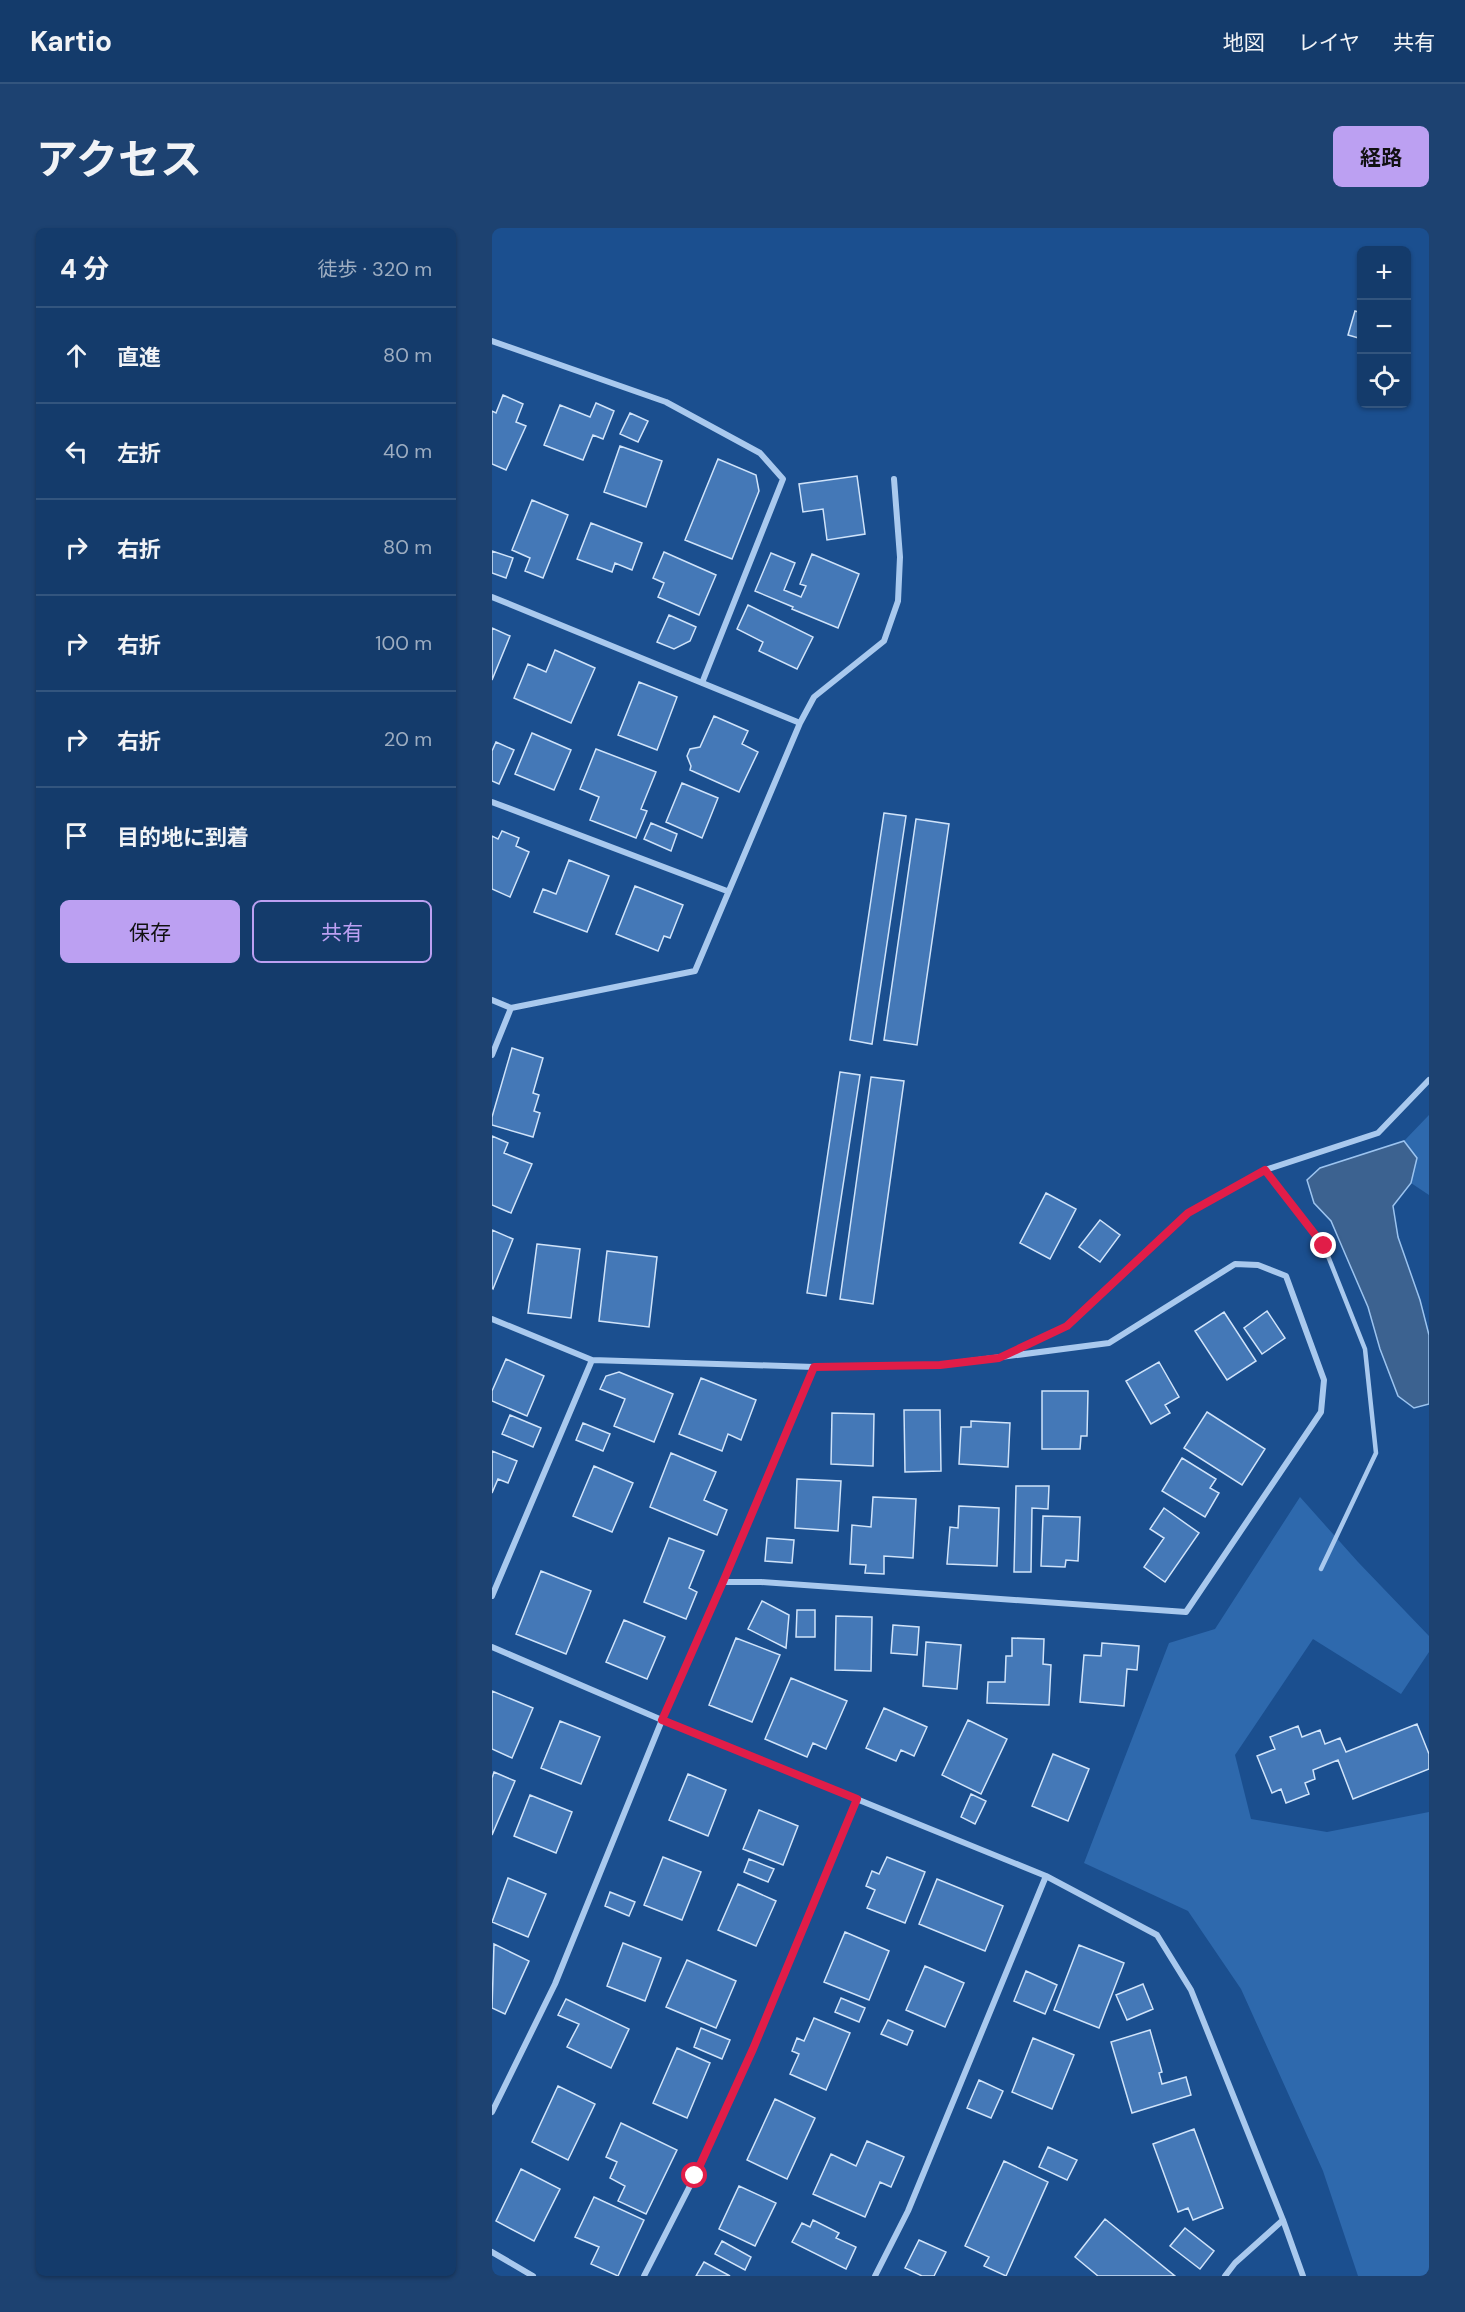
<!DOCTYPE html>
<html lang="ja">
<meta charset="utf-8">
<style>
:root{--surface:#143b6b;--page:#1d4271;--text:#f1f3f6;--muted:#9dadc1;--line:#33557e;--accent:#bca0f2}
body{margin:0;font-family:"DM Sans","Noto Sans JP",sans-serif;background:var(--page);color:var(--text)}
.controls{position:absolute;right:18px;top:18px;display:grid;overflow:hidden;border-radius:9px;box-shadow:0 2px 4px #0004}
.controls button{width:54px;height:54px;display:grid;place-items:center;padding:0;border:0;border-bottom:2px solid var(--line);background:var(--surface);color:var(--text);font:30px sans-serif}
.stop{position:absolute;width:18px;height:18px;margin:-14px;border:4px solid #e11d48;border-radius:50%;background:#fff}
.stop.end{background:#e11d48;border-color:#fff;box-shadow:0 2px 6px #0008}
.list{margin:0;padding:0;list-style:none}
h2{display:flex;justify-content:space-between;align-items:center;height:78px;margin:0;padding:0 24px;font-size:26px}
h2 small{font-size:20px;font-weight:400;color:var(--muted)}
.list li{display:grid;grid-template-columns:39px 1fr auto;gap:18px;align-items:center;box-sizing:border-box;height:96px;padding:0 24px;border-top:2px solid var(--line)}
.list b{display:block;font-size:22px;white-space:nowrap}
.list em{font-size:20px;font-style:normal;color:var(--muted)}
.actions{display:flex;gap:12px;padding:18px 24px}
.actions a{flex:1;padding:14px 0;border:2px solid var(--accent);border-radius:9px;text-align:center;font-size:21px;color:var(--accent)}
.actions .main{background:var(--accent);color:#111}
.icon{flex:none;width:33px;height:33px;fill:none;stroke:currentColor;stroke-width:2;stroke-linecap:round;stroke-linejoin:round}
.map{position:relative;flex:none;width:937px;height:2048px;overflow:hidden;border-radius:9px}
header{display:flex;align-items:center;gap:36px;box-sizing:border-box;height:84px;padding:0 30px;background:var(--surface);border-bottom:2px solid var(--line)}
header strong{font-size:28px}
nav{display:flex;gap:33px;margin-inline-start:auto;font-size:21px}
.intro{display:flex;align-items:center;justify-content:space-between;box-sizing:border-box;height:144px;padding:0 36px}
h1{margin:0;font-size:42px}
.button{padding:15px 27px;border-radius:9px;background:var(--accent);color:#111;font-size:21px;font-weight:700}
main{display:flex;gap:36px;padding:0 36px}
aside{flex:1;background:var(--surface);border-radius:9px;box-shadow:0 2px 4px #0004}
.map>svg:first-child{display:block}
</style>
<header>
<strong>Kartio</strong>
<nav><a>地図</a><a>レイヤ</a><a>共有</a></nav>
</header>
<div class="intro"><h1>アクセス</h1><a class="button">経路</a></div>
<main>
<aside>
<h2>4 分<small>徒歩 · 320 m</small></h2>
<ul class="list">
<li><svg class="icon" aria-label="ahead" viewBox="0 0 24 24"><path d="M12 20V5M6 11l6-6 6 6"/></svg><div><b>直進</b></div><em>80 m</em></li>
<li><svg class="icon" aria-label="left" viewBox="0 0 24 24"><path d="M17 20v-9H6M10 6l-5 5 5 5"/></svg><div><b>左折</b></div><em>40 m</em></li>
<li><svg class="icon" aria-label="right" viewBox="0 0 24 24"><path d="M7 20v-9h11M14 6l5 5-5 5"/></svg><div><b>右折</b></div><em>80 m</em></li>
<li><svg class="icon" aria-label="right" viewBox="0 0 24 24"><path d="M7 20v-9h11M14 6l5 5-5 5"/></svg><div><b>右折</b></div><em>100 m</em></li>
<li><svg class="icon" aria-label="right" viewBox="0 0 24 24"><path d="M7 20v-9h11M14 6l5 5-5 5"/></svg><div><b>右折</b></div><em>20 m</em></li>
<li><svg class="icon" aria-label="arrive" viewBox="0 0 24 24"><path d="M6 21V4h12l-3 4 3 4H6"/></svg><div><b>目的地に到着</b></div></li>
</ul>
<div class="actions"><a class="main">保存</a><a>共有</a></div>
</aside>
<div class="map">
<svg width="937" height="2048" viewBox="0 0 937 2048">
<rect width="100%" height="100%" fill="#1b4f8f"/>
<path fill="#2e69ad" d="M937 887V967L919 955 925 930 912 913Z
M808 1269 866 1334 937 1408V1424L909 1466 821 1411 743 1527 759 1591 835 1604 937 1584V2048H866L831 1943 749 1761 696 1683 592 1635 677 1415 723 1401Z"/>
<path fill="#3c6290" stroke="#9cc4f0" stroke-width="1.5" d="M912 913 925 930 919 955 901 978 906 1009 928 1072 937 1107V1176L922 1180 906 1168 888 1121 876 1079 851 1021 839 993 822 975 815 952 828 940Z"/>
<path fill="#4478b7" stroke="#cfe3fa" stroke-width="1.5" d="M863 83 870 85V111L856 107Z
M11 167 31 176 24 194 34 198 14 242 0 236V183L4 185Z
M104 175 122 183 111 211 101 207 91 232 52 217 68 177 98 189Z
M138 185 156 193 146 214 128 206Z
M128 218 170 233 154 279 112 264Z
M226 231 264 247 267 263 240 331 193 312Z
M365 248 373 306 335 312 331 281 311 284 307 256Z
M40 272 76 287 51 350 33 343 38 330 20 322Z
M99 295 150 315 140 342 123 335 120 344 85 331Z
M0 323 21 330 14 350 0 345Z
M172 324 224 347 207 387 166 369 172 355 161 350Z
M279 325 303 335 292 362 309 369 314 358 308 356 320 326 367 346 346 400 300 381 301 379 263 363Z
M256 377 321 409 305 441 267 423 271 414 245 401Z
M177 387 204 399 198 413 182 421 165 414Z
M0 400 18 408 0 452Z
M63 422 103 440 79 495 22 470 36 436 54 444Z
M147 454 185 469 165 522 126 507Z
M222 488 256 503 250 516 266 524 247 564 198 542 199 538 195 528 198 521 208 519Z
M40 505 79 522 62 562 23 546Z
M4 514 22 522 7 556 0 553V523Z
M104 521 164 544 149 581 155 583 144 610 98 592 107 569 88 561Z
M190 555 226 570 210 610 174 594Z
M392 585 414 588 380 816 358 812Z
M424 591 457 596 425 817 392 812Z
M159 595 185 606 179 623 152 611Z
M10 603 27 610 24 618 37 624 18 669 0 661V608L6 611Z
M77 632 117 648 95 704 42 684 51 661 64 666Z
M143 658 191 677 178 710 172 708 166 723 124 706Z
M20 820 51 830 41 865 47 867 42 883 48 885 41 909 0 897V889Z
M348 844 368 847 334 1068 315 1065Z
M379 849 412 853 381 1076 348 1071Z
M0 908 16 915 12 925 40 936 19 985 0 977Z
M554 965 584 981 558 1031 528 1015Z
M608 992 628 1007 608 1034 587 1019Z
M0 1002 21 1011 1 1061 0 1060Z
M45 1016 88 1021 79 1090 36 1085Z
M115 1023 165 1029 157 1099 107 1093Z
M775 1083 793 1110 770 1126 752 1100Z
M732 1084 764 1133 735 1152 703 1103Z
M14 1131 52 1148 35 1188 0 1173V1163Z
M667 1134 687 1169 673 1177 678 1185 659 1196 634 1153Z
M127 1144 181 1166 162 1214 122 1198 133 1171 108 1161 114 1148Z
M209 1150 264 1172 249 1212 236 1206 230 1223 187 1206Z
M550 1163H596L595 1208H589L588 1221H550Z
M412 1182H448L449 1243 413 1244Z
M715 1184 773 1221 750 1257 692 1220Z
M340 1185 382 1186 381 1238 339 1236Z
M18 1187 49 1200 41 1219 10 1206Z
M479 1193 518 1195 516 1239 467 1236 469 1199H479Z
M91 1195 118 1206 111 1223 84 1212Z
M0 1223 25 1233 16 1255 6 1251 0 1265Z
M179 1225 224 1244 212 1272 235 1282 225 1307 158 1279Z
M690 1230 724 1251 718 1260 727 1265 713 1289 670 1263Z
M102 1238 141 1255 120 1304 81 1288Z
M305 1251 349 1253 346 1303 303 1300Z
M524 1258H557L556 1281 540 1280 539 1344H522Z
M381 1269 424 1271 421 1330 392 1328V1346L373 1345 374 1337 358 1336 360 1297 379 1299Z
M467 1278 507 1280 505 1338 455 1336 458 1299 466 1300Z
M672 1280 707 1305 673 1354 652 1339 672 1310 658 1301Z
M551 1288 588 1289 586 1333 574 1332 573 1339 549 1338Z
M177 1310 212 1323 197 1360 205 1364 194 1391 152 1374Z
M275 1310 302 1312 300 1335 273 1333Z
M49 1343 99 1363 74 1426 24 1406Z
M270 1373 297 1387 294 1420 256 1401Z
M305 1382H323V1409H304Z
M344 1388 380 1389 379 1443 343 1442Z
M132 1392 173 1409 155 1451 114 1434Z
M401 1397 427 1399 425 1427 399 1425Z
M244 1410 288 1427 260 1494 217 1477Z
M520 1410 552 1411 551 1436 559 1437 557 1477 495 1475 496 1454H513L514 1428H520Z
M434 1414 469 1417 465 1461 431 1458Z
M610 1415 647 1418 645 1442 635 1441 632 1478 588 1474 592 1427 609 1428Z
M299 1450 355 1473 334 1521 321 1515 315 1529 273 1511Z
M0 1463 41 1480 20 1530 0 1521Z
M392 1480 435 1499 422 1528 409 1522 404 1533 374 1520Z
M476 1492 515 1511 489 1566 450 1547Z
M68 1493 108 1509 89 1556 49 1540Z
M925 1496 937 1526V1541L861 1571 846 1532 821 1542 823 1551 813 1555 817 1566 794 1575 789 1561 780 1565 765 1528 783 1521 778 1509 806 1498 810 1509 828 1502 833 1516 848 1510 854 1524Z
M561 1526 597 1541 576 1593 540 1578Z
M2 1544 23 1553 0 1607V1550Z
M196 1546 234 1562 216 1608 177 1592Z
M479 1566 494 1573 483 1596 469 1589Z
M38 1567 80 1584 64 1625 22 1608Z
M267 1582 306 1598 291 1637 251 1621Z
M171 1629 209 1644 190 1692 152 1677Z
M395 1629 433 1644 413 1695 375 1680 383 1662 374 1658 380 1643 387 1646Z
M257 1631 282 1641 276 1654 252 1644Z
M16 1650 54 1666 36 1709 0 1694Z
M445 1651 511 1678 493 1723 427 1696Z
M246 1656 284 1673 264 1718 226 1702Z
M118 1664 143 1674 137 1688 113 1678Z
M353 1704 397 1723 377 1772 332 1754Z
M131 1715 169 1730 153 1773 115 1758Z
M2 1716 37 1733 13 1786 0 1780Z
M587 1717 632 1735 607 1800 562 1782Z
M195 1732 244 1753 224 1800 174 1779Z
M433 1738 472 1755 453 1799 414 1782Z
M534 1743 565 1757 553 1786 522 1773Z
M651 1756 661 1781 635 1792 624 1767Z
M349 1770 373 1780 367 1794 343 1784Z
M74 1771 137 1801 119 1840 75 1819 87 1796 66 1787Z
M322 1790 358 1805 334 1862 298 1846 307 1826 300 1823 305 1810 312 1813Z
M396 1792 421 1803 415 1817 389 1806Z
M209 1800 238 1812 230 1831 202 1819Z
M658 1802 670 1844 667 1845 670 1856 694 1849 699 1867 640 1885 619 1814Z
M541 1810 582 1827 560 1881 520 1864Z
M185 1820 218 1835 195 1890 161 1875Z
M487 1852 511 1863 499 1890 475 1880Z
M66 1858 103 1876 76 1932 40 1914Z
M283 1871 323 1890 295 1951 255 1932Z
M129 1895 185 1922 154 1986 126 1973 133 1958 118 1950 125 1934 114 1929Z
M702 1901 731 1980 701 1992 696 1980 686 1984 661 1916Z
M375 1913 412 1929 399 1959 388 1954 373 1989 321 1966 339 1926 364 1938Z
M556 1919 585 1932 575 1952 547 1939Z
M512 1933 556 1954 514 2048 492 2038 497 2029 473 2018Z
M29 1941 68 1961 42 2013 4 1993Z
M247 1958 284 1975 263 2018 227 2001Z
M102 1969 152 1992 126 2048 99 2036 107 2019 83 2009Z
M613 1991 683 2048H606L583 2029Z
M321 1992 347 2005 344 2010 364 2019 354 2041 300 2014 310 1995 318 1999Z
M693 2000 722 2023 708 2041 678 2018Z
M427 2012 454 2024 442 2048H430L413 2040Z
M230 2013 259 2029 253 2042 223 2026Z
M212 2034 238 2048H204Z"/>
<g fill="none" stroke-linecap="round" stroke-linejoin="round">
<path stroke="#a9c9ee" stroke-width="4.5" d="M773 942 832 1018 873 1121 884 1225 829 1341"/>
<path stroke="#a9c9ee" stroke-width="6" d="M0 113 174 174 268 225 291 251 210 455
M0 369 308 495 203 743 19 780 0 827
M308 495 322 469 392 413 406 373 408 329 402 251
M0 574 235 663
M0 772 19 780
M0 1091 100 1132 322 1139 448 1137 617 1115 743 1036 766 1037 794 1048 832 1152 829 1184 694 1384 269 1354H231L170 1492 63 1756 0 1884
M512 1128 575 1098 696 985 773 942 886 905 937 852
M231 1354 322 1139
M0 1368 100 1132
M0 1419 170 1492 554 1648 665 1707 699 1762 791 1992 811 2048
M0 2024 41 2048
M152 2048 203 1948 261 1821 365 1571
M383 2048 416 1983 554 1648
M733 2048 743 2035 791 1992"/>
</g>
<g fill="none" stroke-linecap="round" stroke-linejoin="round">
<path stroke="#e11d48" stroke-width="8" d="M203 1948 261 1821 365 1571 170 1492 231 1354 322 1139 448 1137 507 1130 575 1098 696 985 773 942 832 1018"/>
</g>
</svg>
<div class="controls">
<button>+</button>
<button>−</button>
<button><svg class="icon" aria-label="locate" viewBox="0 0 24 24"><circle cx="12" cy="12" r="6"/><path d="M12 2v4M12 18v4M2 12h4M18 12h4"/></svg></button>
</div>
<div class="stop" style="left:203px;top:1948px"></div>
<div class="stop end" style="left:832px;top:1018px"></div>
</div>
</main>
